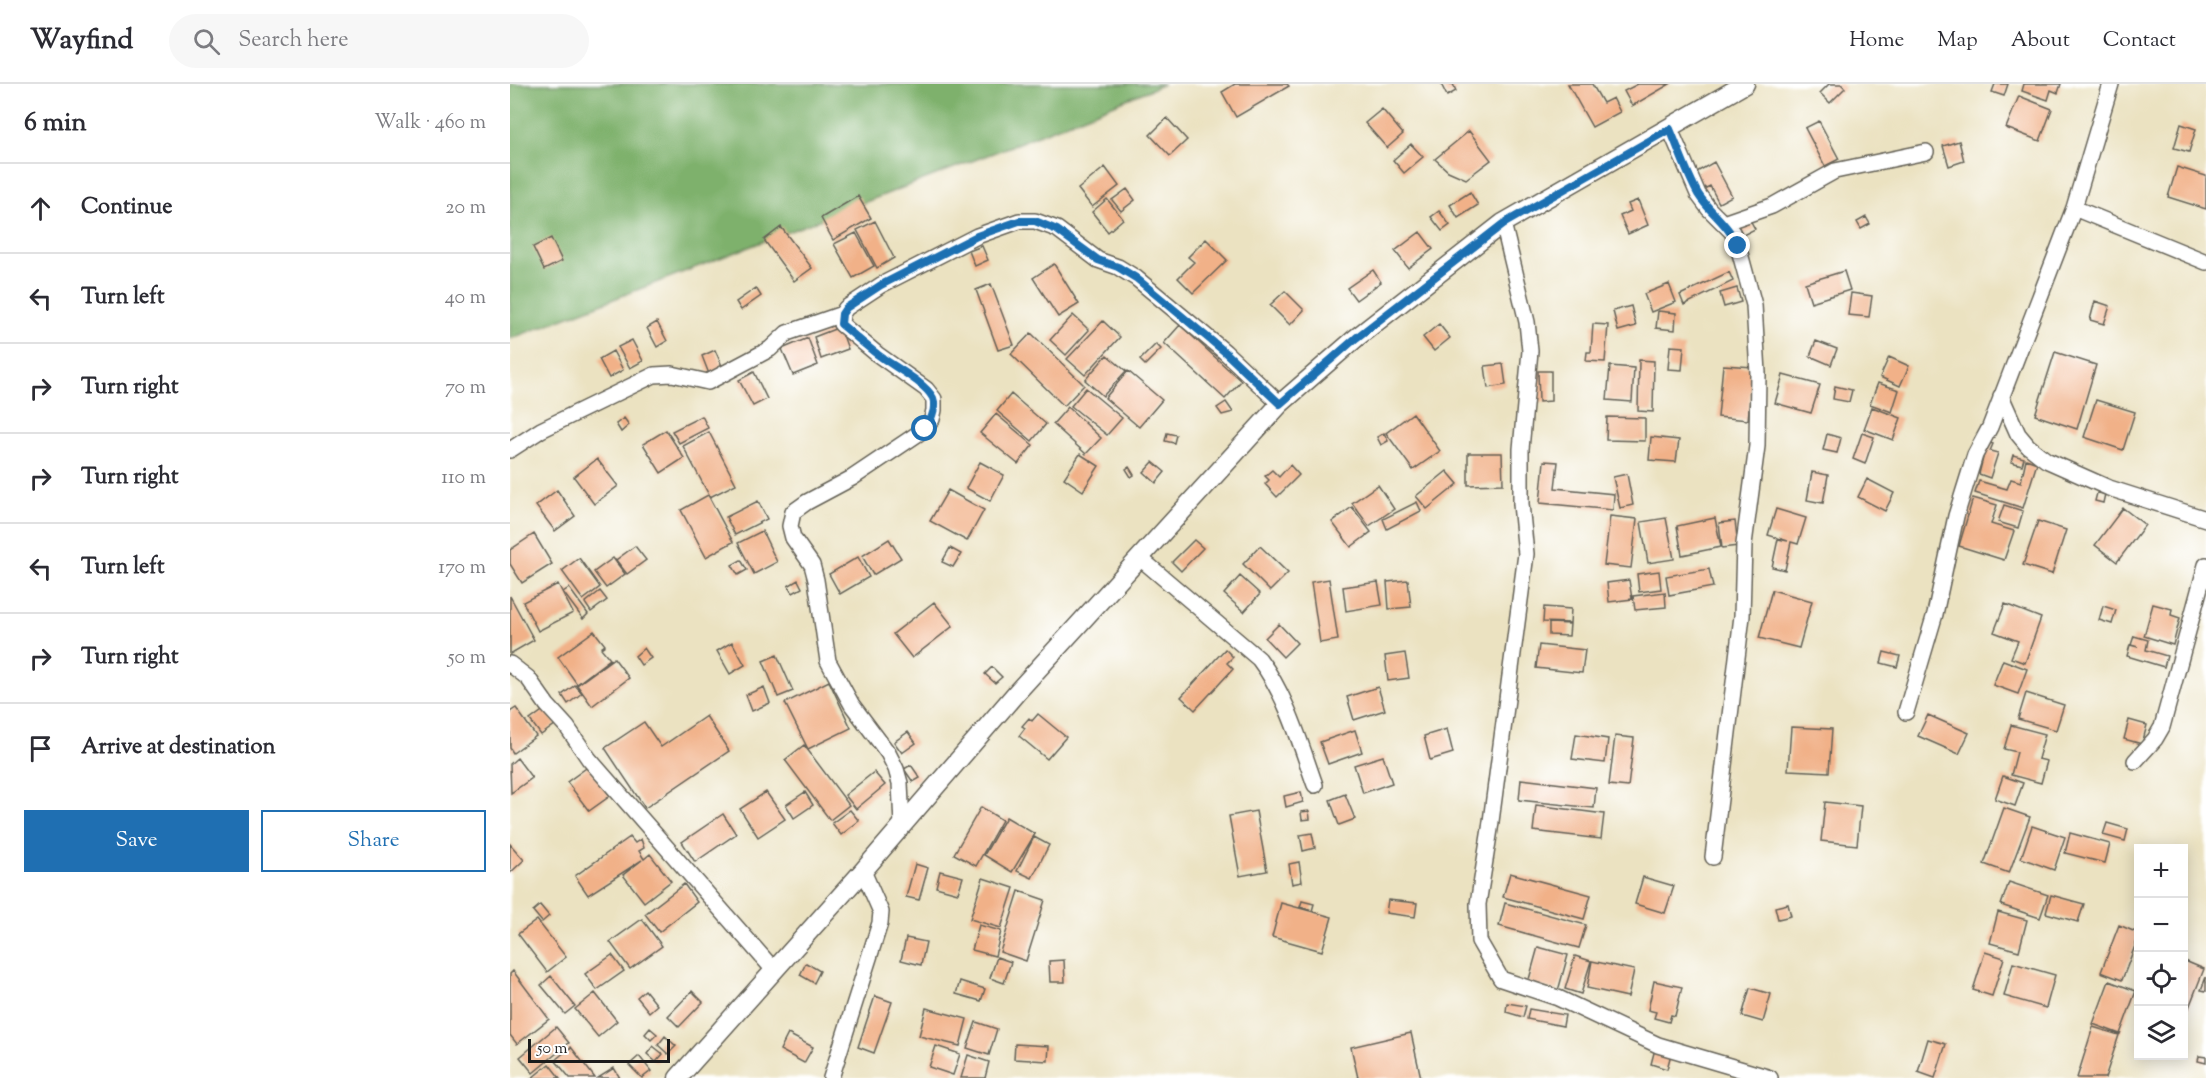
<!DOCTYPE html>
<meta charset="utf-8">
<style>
:root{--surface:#fff;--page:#f7f7f7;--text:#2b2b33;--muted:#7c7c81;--line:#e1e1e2;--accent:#1f6fb2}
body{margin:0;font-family:"Sorts Mill Goudy",serif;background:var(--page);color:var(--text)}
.controls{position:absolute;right:18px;bottom:18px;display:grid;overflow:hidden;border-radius:0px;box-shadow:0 3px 15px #0003}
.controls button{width:54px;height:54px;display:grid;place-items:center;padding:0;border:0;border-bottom:2px solid var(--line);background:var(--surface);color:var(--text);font:30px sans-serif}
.scale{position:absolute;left:18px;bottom:15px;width:142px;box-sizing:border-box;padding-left:6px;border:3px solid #1c1c1c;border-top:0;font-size:16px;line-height:21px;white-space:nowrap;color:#1c1c1c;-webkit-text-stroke:4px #fff;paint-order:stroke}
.stop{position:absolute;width:18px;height:18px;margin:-14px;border:4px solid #1f6fb2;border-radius:50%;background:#fff}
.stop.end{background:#1f6fb2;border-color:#fff;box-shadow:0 2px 6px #0008}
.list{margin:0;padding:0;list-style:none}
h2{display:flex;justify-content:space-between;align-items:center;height:78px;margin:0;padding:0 24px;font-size:26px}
h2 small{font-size:20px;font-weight:400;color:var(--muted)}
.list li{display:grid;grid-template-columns:39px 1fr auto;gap:18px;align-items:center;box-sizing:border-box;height:90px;padding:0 24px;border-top:2px solid var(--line)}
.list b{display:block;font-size:22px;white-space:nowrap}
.list em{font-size:20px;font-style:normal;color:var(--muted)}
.actions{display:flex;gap:12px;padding:18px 24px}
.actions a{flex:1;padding:14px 0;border:2px solid var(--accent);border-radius:0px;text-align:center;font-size:21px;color:var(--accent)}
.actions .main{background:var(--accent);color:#fff}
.icon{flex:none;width:33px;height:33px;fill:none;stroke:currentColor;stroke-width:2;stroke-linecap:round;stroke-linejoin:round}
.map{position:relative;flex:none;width:1696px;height:994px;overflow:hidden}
header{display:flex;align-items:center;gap:36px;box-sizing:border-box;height:84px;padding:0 30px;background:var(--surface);border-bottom:2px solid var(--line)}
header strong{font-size:28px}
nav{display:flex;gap:33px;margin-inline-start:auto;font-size:21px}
.search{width:420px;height:54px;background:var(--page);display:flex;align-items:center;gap:15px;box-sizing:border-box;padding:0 21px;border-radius:33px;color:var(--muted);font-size:22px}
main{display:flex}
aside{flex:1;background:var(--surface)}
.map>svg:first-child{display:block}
</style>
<header>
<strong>Wayfind</strong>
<div class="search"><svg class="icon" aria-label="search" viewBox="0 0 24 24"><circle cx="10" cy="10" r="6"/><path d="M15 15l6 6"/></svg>Search here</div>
<nav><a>Home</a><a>Map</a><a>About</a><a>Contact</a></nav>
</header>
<main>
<aside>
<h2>6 min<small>Walk · 460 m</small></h2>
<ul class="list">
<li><svg class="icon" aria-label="ahead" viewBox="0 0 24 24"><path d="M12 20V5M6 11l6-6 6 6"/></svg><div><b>Continue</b></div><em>20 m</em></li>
<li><svg class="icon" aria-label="left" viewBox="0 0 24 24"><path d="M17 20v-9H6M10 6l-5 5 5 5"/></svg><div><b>Turn left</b></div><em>40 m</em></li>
<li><svg class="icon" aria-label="right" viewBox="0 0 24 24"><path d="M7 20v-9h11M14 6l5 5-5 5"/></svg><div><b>Turn right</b></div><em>70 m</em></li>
<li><svg class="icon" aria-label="right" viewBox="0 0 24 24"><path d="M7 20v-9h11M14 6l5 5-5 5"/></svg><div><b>Turn right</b></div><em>110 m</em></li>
<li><svg class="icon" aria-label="left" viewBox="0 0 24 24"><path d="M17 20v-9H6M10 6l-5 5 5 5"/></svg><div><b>Turn left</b></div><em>170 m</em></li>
<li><svg class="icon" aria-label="right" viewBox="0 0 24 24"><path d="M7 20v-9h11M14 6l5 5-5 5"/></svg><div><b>Turn right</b></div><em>50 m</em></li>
<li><svg class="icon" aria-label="arrive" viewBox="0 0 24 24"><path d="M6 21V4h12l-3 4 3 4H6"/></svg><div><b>Arrive at destination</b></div></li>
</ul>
<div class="actions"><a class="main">Save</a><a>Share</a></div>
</aside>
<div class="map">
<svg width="1696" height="994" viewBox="0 0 1696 994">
<rect width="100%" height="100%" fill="#fff"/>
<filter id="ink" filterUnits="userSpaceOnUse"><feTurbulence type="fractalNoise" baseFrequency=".0167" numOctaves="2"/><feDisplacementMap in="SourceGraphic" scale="12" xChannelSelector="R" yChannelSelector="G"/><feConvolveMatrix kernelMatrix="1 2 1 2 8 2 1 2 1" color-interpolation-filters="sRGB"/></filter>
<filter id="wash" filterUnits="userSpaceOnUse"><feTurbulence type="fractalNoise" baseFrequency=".008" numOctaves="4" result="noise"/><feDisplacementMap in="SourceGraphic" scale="24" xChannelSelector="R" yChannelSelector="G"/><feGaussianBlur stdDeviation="1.35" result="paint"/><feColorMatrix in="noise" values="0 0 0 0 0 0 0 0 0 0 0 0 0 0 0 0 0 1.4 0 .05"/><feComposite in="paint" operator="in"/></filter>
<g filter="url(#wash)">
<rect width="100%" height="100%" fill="#ebe2c1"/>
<path fill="#7eb16c" stroke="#4d6644" stroke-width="1.5" d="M0 0H654L501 62 0 255Z"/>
<g id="blocks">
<path fill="#f1b188" d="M725 0H777L779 2 726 33 712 8Z
M931 0H943L946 7 937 12Z
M1058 0H1082L1093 19 1103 14 1110 28 1082 43Z
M1128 0H1160L1122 22 1114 7Z
M1319 0H1331L1335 4 1320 19 1310 9Z
M1485 0H1498L1494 12 1482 8Z
M1514 0H1551L1548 9 1541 6 1538 16 1512 7Z
M1509 12 1542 25 1530 57 1496 44Z
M872 25 893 50 877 64 855 39Z
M657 34 677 56 660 72 640 51Z
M1309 37 1329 75 1315 82 1295 44Z
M1671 40 1686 45 1679 68 1664 64Z
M959 47 981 76 956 95 938 87 925 75Z
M1449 57 1454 77 1439 82 1433 62Z
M901 60 913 73 894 89 883 76Z
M1204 78 1222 112 1209 119 1200 102 1194 105 1185 89Z
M595 83 609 102 582 123 568 105Z
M1667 83 1696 92V125L1658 113Z
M617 105 625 116 611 127 602 116Z
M960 108 968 121 948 134 940 121Z
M348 112 361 134 323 156 311 134Z
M597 115 613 135 598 148 582 128Z
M1128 116 1138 141 1118 150 1110 132 1121 127 1118 120Z
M929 127 940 141 932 147 921 133Z
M1356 133 1360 140 1351 145 1347 138Z
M1239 134 1245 145 1233 151 1227 140Z
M365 137 384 174 367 184 347 146Z
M271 143 302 184 284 197 254 156Z
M910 148 923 165 898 184 885 167Z
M346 149 364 182 343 194 324 160Z
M41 154 52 177 34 186 23 163Z
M696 155 717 176 683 209 668 194 684 178 678 173Z
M472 162 478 176 465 182 459 167Z
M544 180 569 220 548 233 523 194Z
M863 186 871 198 846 216 837 204Z
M1334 187 1340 206 1301 218 1295 199Z
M1219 188 1223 197 1174 221 1170 211Z
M481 200 504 261 488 266 466 206Z
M1159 200 1166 218 1141 228 1134 210Z
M246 204 251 212 231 226 226 218Z
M1227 204 1231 218 1214 223 1210 209Z
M775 207 794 226 780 241 760 221Z
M1341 209 1362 212 1359 233 1338 231Z
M1585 217 1600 222 1594 240 1580 236Z
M1121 222 1126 242 1108 247 1103 227Z
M1148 227 1166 229 1165 246 1146 244Z
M563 231 579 246 556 271 540 256Z
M593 237 610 253 575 291 557 275Z
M147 238 157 257 147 263 137 244Z
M929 240 940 254 924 267 913 253Z
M1083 240 1098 241 1095 278 1076 277 1077 268H1081Z
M670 241 731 297 715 315 654 259Z
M330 243 338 265 311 275 304 253Z
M521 249 574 301 554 322 501 270Z
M298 254 308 281 283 291 272 265Z
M122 256 133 277 120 284 108 263Z
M1306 257 1327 265 1321 281 1300 272Z
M646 260 651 265 635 281 630 276Z
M1160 262 1174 263 1172 286 1158 285Z
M205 266 213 284 199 290 192 272Z
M103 267 113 286 99 294 89 275Z
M1545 268 1586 281 1567 345 1525 331Z
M597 271 616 287 593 312 575 296Z
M1379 273 1399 282 1390 302 1370 293Z
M1129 276 1144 277 1143 328 1128 327Z
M993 280 996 301 978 304 975 282Z
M1213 281 1243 283 1238 336 1208 333Z
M1100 282 1124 284 1122 318 1097 316Z
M618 287 652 316 629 343 595 314Z
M1028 287H1041V317L1029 318Z
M244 288 257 315 243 322 229 296Z
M1273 291 1310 301 1301 329 1265 319Z
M1368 299 1389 306 1382 328 1360 320Z
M1325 302 1342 306 1339 318 1323 315Z
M576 304 612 334 597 351 561 322Z
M501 310 536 340 522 357 487 327Z
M1586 316 1625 328 1613 366 1574 353Z
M716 318 723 328 712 331 707 324Z
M558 323 591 354 576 370 543 340Z
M1362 323 1391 334 1383 356 1354 345Z
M903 329 930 367 903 386 876 349Z
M486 330 523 361 508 380 470 349Z
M192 332 198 344 169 359 162 347Z
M1097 333 1135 334V357L1096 356Z
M114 334 119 341 111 348 106 340Z
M156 346 174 374 151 389 133 360Z
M199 348 226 400 200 413 173 362Z
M657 349 666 351 664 359 655 357Z
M874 349 878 357 871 361 867 353Z
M1352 349 1364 353 1355 380 1343 375Z
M1317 350 1331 354 1327 369 1313 366Z
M1141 353 1169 356 1166 378 1139 376Z
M1477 358 1483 360 1480 367 1488 369 1480 394 1469 390Z
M958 369H992L993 400 958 401Z
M570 370 589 382 573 407 554 394Z
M1503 371 1514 374 1512 381 1501 378Z
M87 375 108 402 84 420 64 393Z
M1516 375 1527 379 1513 424 1465 409 1469 397 1497 405 1501 395 1511 398Z
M1034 377 1048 378 1045 404 1104 410 1103 426 1030 419Z
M470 378 494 391 480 417 456 404Z
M643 378 655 388 646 399 634 388Z
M780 381 789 391 767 413 755 400 759 396 755 392 762 386 769 393Z
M619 383 624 391 621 393 616 385Z
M937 387 948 400 917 425 906 412Z
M1302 388 1318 391 1313 419 1297 416Z
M1117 390 1123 421 1110 424 1103 393Z
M1357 395 1384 409 1375 427 1348 413Z
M868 401 884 425 859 442 842 419Z
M47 406 65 432 45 447 26 422Z
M438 406 474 426 457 457 420 437Z
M1587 409 1595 410 1593 419 1585 417Z
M198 411 223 458 196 473 171 426Z
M1463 414 1487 421 1481 440 1504 447 1494 476 1449 462Z
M248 417 257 435 225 451 216 433Z
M907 418 911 427 877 445 873 435Z
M1494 421 1513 427 1508 444 1488 438Z
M842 423 861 448 841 463 822 438Z
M1613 424 1635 441 1607 478 1585 461Z
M1266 425 1296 434 1288 460 1281 458 1275 486 1262 483 1268 455 1278 457 1258 451Z
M1100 432 1127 435 1121 484 1094 481Z
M1156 434 1164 475 1138 479 1131 438Z
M1205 434 1211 463 1172 471 1167 442Z
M1225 437 1228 462 1212 464 1209 439Z
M1528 437 1556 446 1542 490 1513 481Z
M252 447 267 478 244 490 228 459Z
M24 450 42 480 12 499 0 480V466Z
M379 455 391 474 363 491 352 472Z
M684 456 693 464 671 487 662 478Z
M125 462 136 476 117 490 106 476Z
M750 462 778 489 760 507 733 480Z
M440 464 451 470 443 483 432 478Z
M348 473 359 493 330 510 319 490Z
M69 474 90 503 73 516 52 487Z
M103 474 115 490 96 504 84 488Z
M231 476 237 486 228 491 222 481Z
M1199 485 1203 503 1159 511 1156 492Z
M1149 487 1151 505 1129 508 1127 490Z
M730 492 750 510 734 528 714 510Z
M819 495 828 556 810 559 801 498Z
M288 496 292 504 283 509 278 502Z
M898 496 901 523 879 525 877 498Z
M1119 496 1122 515 1099 518 1097 499Z
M868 498 872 521 836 527 833 503Z
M48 500 63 529 28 547 13 518Z
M59 504 78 530 73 535 53 508Z
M1262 506 1302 517 1289 564 1249 554Z
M90 507 97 516 81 528 75 519Z
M1155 508 1156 523 1125 526 1123 512Z
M0 512 24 556 0 570Z
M424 518 443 542 402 574 383 550Z
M1495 520 1531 534 1515 579 1501 574 1508 557 1484 548Z
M1643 520 1662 525 1661 531 1670 534 1663 561 1634 552Z
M1593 522 1606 526 1602 540 1589 536Z
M1034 523 1061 525 1060 539 1033 538Z
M1039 539 1060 540 1059 552 1039 551Z
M769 540 787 559 773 573 755 554Z
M84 547 95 561 91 564 100 575 67 600 48 573Z
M1624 552 1638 556 1636 566 1657 572 1654 583 1617 572 1620 561 1628 563 1621 561Z
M222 558 235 581 220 590 207 567Z
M1029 561 1075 566 1072 589 1026 584Z
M134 564 141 574 131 581 125 572Z
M715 565 723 573 717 579 723 585 685 626 671 613Z
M1374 568 1390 572 1387 583 1371 579Z
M895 569 899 594 878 597 875 572Z
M267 571 283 607 268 613 253 577Z
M104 574 119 594 82 622 67 601Z
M1493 576 1517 585 1508 610 1483 601Z
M482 583 492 593 485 599 475 590Z
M319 597 341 644 298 665 275 619Z
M65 601 72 609 58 620 52 611Z
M254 603 260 619 242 627 236 611Z
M868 603 875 626 844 636 837 613Z
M1516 609 1554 621 1546 646 1508 635Z
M6 624 26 652 3 669 0 664V628Z
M35 625 46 640 31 651 20 636Z
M528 630 556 653 537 675 509 652 515 644 512 642 519 634 522 637Z
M1418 631 1459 649 1449 670 1408 652Z
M196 632 219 667 135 724 95 664 134 638 151 663Z
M1619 636 1637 641 1632 660 1614 655Z
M1501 641 1535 650 1528 675 1537 677 1531 699 1501 691 1507 668 1494 665Z
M1281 643 1322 645 1319 688 1278 686Z
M937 645 943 669 920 676 914 652Z
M845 646 852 668 818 680 810 658Z
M398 648 406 659 392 669 384 658Z
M1066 650 1098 655 1095 679 1062 675Z
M1105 652 1124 654 1118 703 1099 701Z
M294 661 339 721 320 736 275 676Z
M873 672 882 699 853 709 844 681Z
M7 674 22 694 1 709 0 680Z
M401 681 410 694 403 698 394 685Z
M79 682 100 712 79 727 57 698Z
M364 688 375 701 346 725 335 711Z
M1493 692 1513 699 1505 722 1485 715Z
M1011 695 1086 704 1084 724 1009 716Z
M256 708 275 735 248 753 230 725Z
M295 708 303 721 284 734 276 721Z
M791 708 793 718 776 723 774 712Z
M835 710 845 735 829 741 820 716Z
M1315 718 1351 722 1347 761 1311 757Z
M1026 721 1094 730 1091 755 1023 747Z
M471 723 492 736 466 782 444 770Z
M1494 724 1520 733 1499 789 1474 780Z
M340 726 349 737 331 751 322 739Z
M746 727 757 787 730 792 719 732Z
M799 727 800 735 792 736 791 728Z
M213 730 226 750 185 778 172 758Z
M496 733 525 750 502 788 474 771Z
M1597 739 1618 745 1615 757 1593 751Z
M1522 742 1555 753 1544 786 1511 774Z
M802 749 805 764 793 767 790 751Z
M1560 749 1600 760 1595 779 1555 769Z
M120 753 125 759 131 755 134 764 129 767 134 775 140 770 161 797 134 818 113 791 132 776 78 811 65 792Z
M524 753 539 761 522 794 507 787Z
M0 760 14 776 0 789Z
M789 778 792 798 782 800 779 780Z
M405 780 418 784 409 816 396 813Z
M430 787 453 793 448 809 426 803Z
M1000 789 1081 811 1074 835 993 813Z
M1133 793 1164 802 1155 829 1125 820Z
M473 794 504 804 491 844 460 835Z
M1499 798 1538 811 1530 834 1491 821Z
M174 800 187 818 149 848 135 830Z
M509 807 535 816 516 877 490 868Z
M1541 811 1574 820 1568 838 1536 829Z
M878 816 907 819 905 833 876 829Z
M792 817 804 820 802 827 790 823Z
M771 819 822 833 812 867 762 853Z
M995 819 1076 841 1069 864 989 842Z
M1278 820 1281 832 1268 835 1265 823Z
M30 821 39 832 32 838 23 827Z
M1488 828 1517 836 1509 867 1480 859Z
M132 835 152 862 120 885 100 858Z
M27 836 56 873 37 888 8 850Z
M469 841 491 847 485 872 462 866Z
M1609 841 1628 849V854L1612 896 1591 888Z
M396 854 416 858 411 881 391 876Z
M1028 863 1058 871 1048 907 1018 899Z
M1475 868 1494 874 1482 912 1463 906Z
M102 871 114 887 87 906 75 890Z
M1065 872 1081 877 1071 910 1055 905Z
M487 873 501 878 494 899 480 894Z
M554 876 555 898H540L539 877Z
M1082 877 1124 886 1118 913 1077 904Z
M1675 877 1694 885 1678 926 1674 924Z
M296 879 310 887 304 899 290 891Z
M1503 879 1545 891 1536 924 1494 912Z
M3 887 39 935 7 960 0 951V890Z
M41 892 65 922 55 930 31 901Z
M1696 893V907L1691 906Z
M450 897 475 905 471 917 446 910Z
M1144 897 1172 903 1165 932 1161 931 1159 938 1144 934 1146 928 1138 926Z
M1599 897 1626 907 1610 950 1583 940Z
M1240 904 1261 910 1253 938 1232 932Z
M135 906 147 921 139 928 127 913Z
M182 907 193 918 169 943 158 932Z
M85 909 107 937 88 953 65 925Z
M365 912 382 918 364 969 348 963Z
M997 919 1016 922 1013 933 996 928Z
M416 924 457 935 450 962 409 952Z
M1019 925 1055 931 1053 942 1017 935Z
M466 938 487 945 479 971 457 964Z
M46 943 59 959 23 989 10 973Z
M1583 943 1609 951 1595 994H1567Z
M140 944 147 950 141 956 135 950Z
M901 949 911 994H848L841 963Z
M278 950 303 963 294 979 270 966Z
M155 952 166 962 158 970 148 961Z
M1418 955 1436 960 1425 994 1408 988Z
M505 960 539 962 538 977 504 975Z
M143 962 153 970 146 978 137 970Z
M426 962 450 970 443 991 419 983Z
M61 963 85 994H60L45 976Z
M1145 965 1161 970 1157 985 1141 980Z
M458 971 479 978 475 994H451Z
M129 972 141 987 132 994 119 981Z
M1689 972 1696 973V979L1688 977Z
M39 980 50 994H22Z
M104 984 110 994H88Z"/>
</g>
</g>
<g filter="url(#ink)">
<use href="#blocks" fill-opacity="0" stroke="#646156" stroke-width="1.5"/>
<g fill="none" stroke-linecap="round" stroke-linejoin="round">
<g stroke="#646156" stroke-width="18">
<path id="minor" d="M1160 45 1188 110 1199 125 1222 148 1228 162 1244 221 1248 289 1247 362 1234 460 1232 532 1203 773
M1564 124 1696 178
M993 139 1017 238 1020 267 1011 365V420L1016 470 980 745 968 820 969 857 991 895 1048 914 1148 961 1260 994
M1213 139 1262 122 1325 87 1416 68
M332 230 331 240 367 270 416 305 424 315V326L422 335 415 345 342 394 297 418 283 428 280 442 283 454 302 481 306 496 318 577 342 621 378 669 386 685 390 699 392 741
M1491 312 1508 350 1518 362 1536 376 1599 404 1696 435
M0 366 31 346 144 291 162 290 198 298 260 265 277 249 332 230 336 224 371 201 467 152 509 137H525L547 145 588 176 608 183 626 194 715 268 770 320
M630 474 749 575C777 612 790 659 805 701
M0 580 18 594 37 621 57 643 79 675 263 885
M1396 628 1425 530 1446 432 1465 371 1480 343 1564 124 1601 0
M1625 677 1645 655 1652 643 1696 481
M321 994 370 839 371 828 353 787"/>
</g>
<g stroke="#646156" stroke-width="21">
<path id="tertiary" d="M168 994 353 787 507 608 770 320 846 254 993 139 1235 0"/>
</g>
<use href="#minor" stroke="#fff" stroke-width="15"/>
<use href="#tertiary" stroke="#fff" stroke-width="18"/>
</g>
</g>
<g fill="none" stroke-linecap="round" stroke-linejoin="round" filter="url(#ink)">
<path stroke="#1f6fb2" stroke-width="8" d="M415 345C421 336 427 325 423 314 415 298 382 282 367 270 355 261 343 250 331 240L332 230 336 224 371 201 467 152 509 137H525L547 146 588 176 608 183 626 194 715 268 770 320 846 254 993 140 1160 45C1169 66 1177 90 1188 110 1200 129 1219 141 1228 162"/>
</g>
</svg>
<div class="controls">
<button>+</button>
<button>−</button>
<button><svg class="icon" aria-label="locate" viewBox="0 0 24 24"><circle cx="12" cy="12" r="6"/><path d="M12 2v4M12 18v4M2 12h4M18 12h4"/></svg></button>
<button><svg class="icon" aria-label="layers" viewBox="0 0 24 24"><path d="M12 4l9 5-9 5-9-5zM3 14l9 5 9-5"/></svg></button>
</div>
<div class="scale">50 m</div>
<div class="stop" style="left:415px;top:345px"></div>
<div class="stop end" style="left:1228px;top:162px"></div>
</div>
</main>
